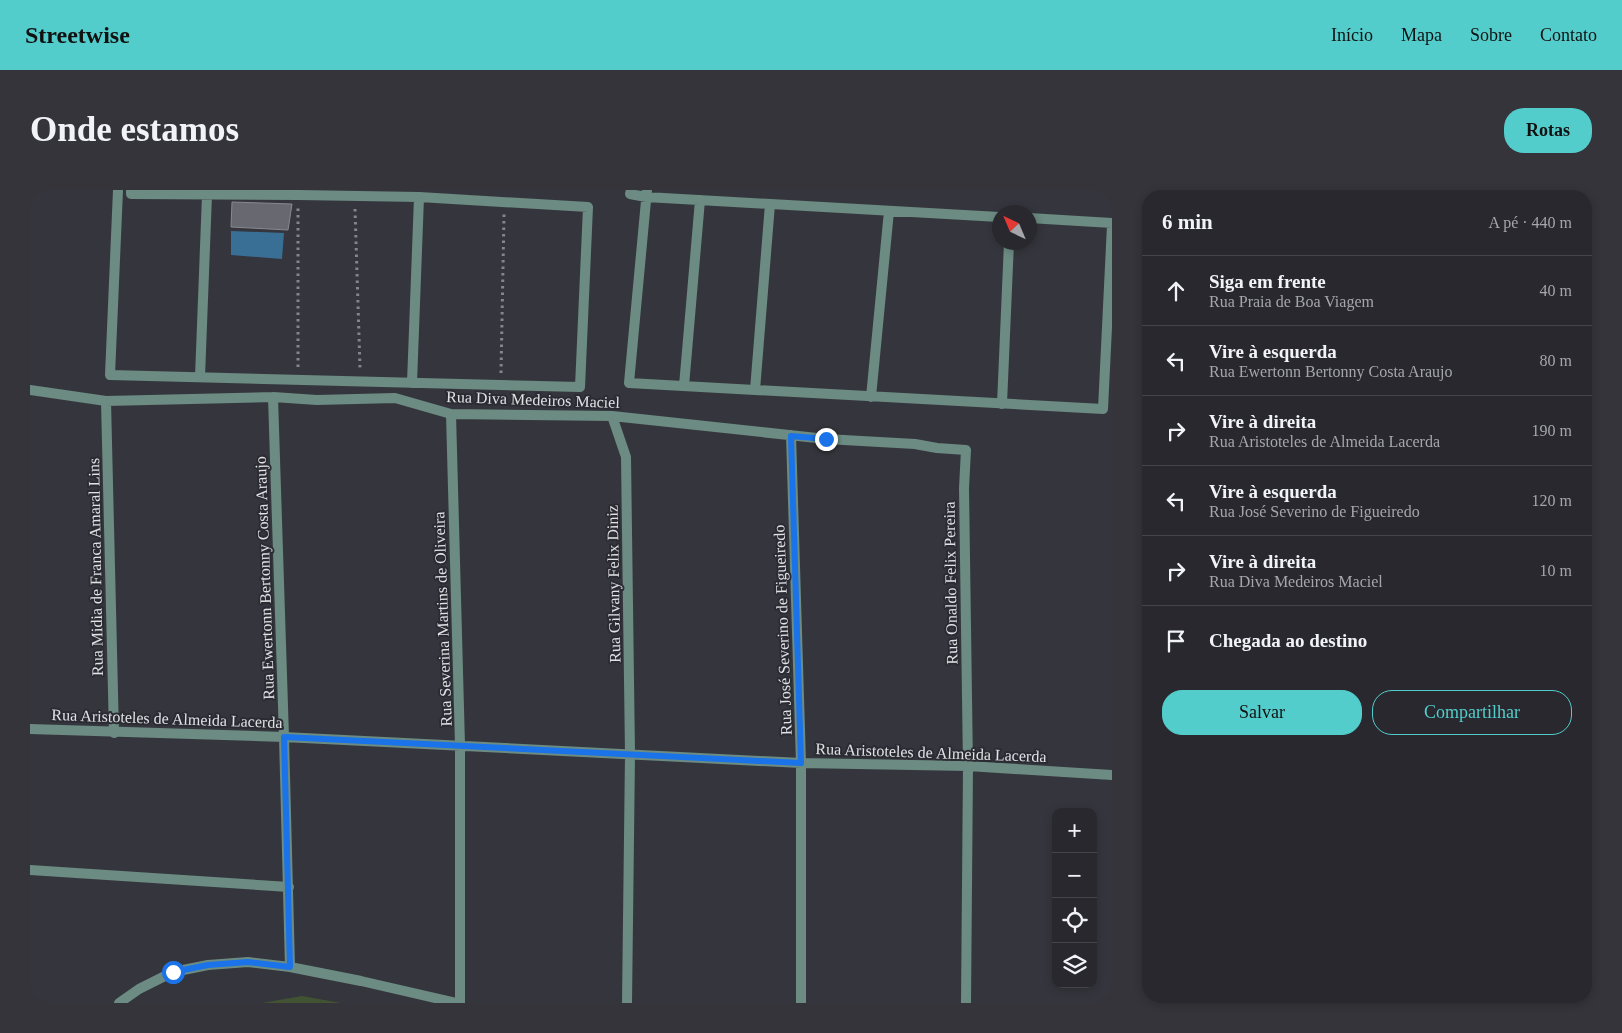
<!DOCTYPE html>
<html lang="pt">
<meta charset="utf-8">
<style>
:root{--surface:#28282e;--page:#34343a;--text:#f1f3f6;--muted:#a5a6aa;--line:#44444a;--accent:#53cdcb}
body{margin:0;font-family:Georgia,serif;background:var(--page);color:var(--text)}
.controls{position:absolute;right:15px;bottom:15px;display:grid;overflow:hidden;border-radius:10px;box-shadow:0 2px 8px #0003}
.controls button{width:45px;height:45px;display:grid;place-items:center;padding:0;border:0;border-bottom:1px solid var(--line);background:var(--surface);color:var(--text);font:25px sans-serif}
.compass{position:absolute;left:962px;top:15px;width:45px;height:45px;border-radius:50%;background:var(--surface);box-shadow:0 2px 8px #0003;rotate:316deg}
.stop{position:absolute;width:15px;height:15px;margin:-11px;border:4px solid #1a73e8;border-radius:50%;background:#fff}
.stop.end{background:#1a73e8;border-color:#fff;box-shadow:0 1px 5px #0008}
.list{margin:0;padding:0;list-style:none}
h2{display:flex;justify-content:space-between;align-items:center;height:65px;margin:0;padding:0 20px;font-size:21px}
h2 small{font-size:16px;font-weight:400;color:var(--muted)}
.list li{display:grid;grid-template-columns:32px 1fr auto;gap:15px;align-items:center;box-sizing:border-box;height:70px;padding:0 20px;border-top:1px solid var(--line)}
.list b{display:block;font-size:19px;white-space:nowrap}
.list p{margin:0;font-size:16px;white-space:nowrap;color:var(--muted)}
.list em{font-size:16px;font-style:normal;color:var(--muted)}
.actions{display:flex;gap:10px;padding:15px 20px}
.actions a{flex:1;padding:11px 0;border:1px solid var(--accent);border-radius:20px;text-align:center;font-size:18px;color:var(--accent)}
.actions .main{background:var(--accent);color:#111}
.icon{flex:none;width:28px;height:28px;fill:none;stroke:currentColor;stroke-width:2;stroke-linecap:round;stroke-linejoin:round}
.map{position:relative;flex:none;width:1082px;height:813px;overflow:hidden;border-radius:20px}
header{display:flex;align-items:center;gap:30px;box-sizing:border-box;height:70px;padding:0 25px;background:var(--accent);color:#111}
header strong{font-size:24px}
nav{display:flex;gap:28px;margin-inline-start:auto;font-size:18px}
.intro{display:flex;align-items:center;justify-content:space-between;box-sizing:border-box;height:120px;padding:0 30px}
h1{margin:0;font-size:35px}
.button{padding:12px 22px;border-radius:20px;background:var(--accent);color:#111;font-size:18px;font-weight:700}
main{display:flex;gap:30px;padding:0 30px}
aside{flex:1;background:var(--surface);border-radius:20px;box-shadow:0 2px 8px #0003}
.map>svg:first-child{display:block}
</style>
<header>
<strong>Streetwise</strong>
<nav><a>Início</a><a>Mapa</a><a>Sobre</a><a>Contato</a></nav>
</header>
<div class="intro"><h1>Onde estamos</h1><a class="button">Rotas</a></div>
<main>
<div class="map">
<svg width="1082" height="813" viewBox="0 0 1082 813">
<rect width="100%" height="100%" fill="#35363d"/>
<path fill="#415332" d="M272 806 311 813H232Z"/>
<path fill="#396e95" d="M201 41 254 43 252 69 201 65Z"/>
<path fill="#686970" stroke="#888890" d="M202 12 262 14 258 40 201 37Z"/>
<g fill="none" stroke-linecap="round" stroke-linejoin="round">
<path stroke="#85868c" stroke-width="3" stroke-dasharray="2.5 4" stroke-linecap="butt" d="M325 19 330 178
M268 177V18
M471 183 474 24"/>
<path stroke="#6c8b82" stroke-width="10" d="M88 0 80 185 550 197 558 17 389 7 268 5 101 4V0
M601 0 600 4 616 7 969 27
M617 0 599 193 1073 219 1082 35
M999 28 1082 33
M170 187 177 5
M382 193 389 7
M654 196 670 10
M725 200 740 14
M841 207 859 21
M972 214 979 52"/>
<path stroke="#6c8b82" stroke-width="10" d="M0 200 76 211 243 207 287 210 365 208 421 224 582 226 796 249 885 254 907 258 936 260 934 298 938 576 936 813
M243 207 254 547 260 777
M76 211 84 543
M421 224 430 555V813
M582 226 596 267 600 564 597 813
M761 245 771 573V813
M0 539 254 547 771 573 938 576 1082 585
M0 680 259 697
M89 813 109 799 143 782 178 775 218 772 260 777 331 791 427 813"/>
</g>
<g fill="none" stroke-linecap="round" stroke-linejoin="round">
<path stroke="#1a73e8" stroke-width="6" d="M143 782 178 775 218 772 260 777 254 547 771 573 761 246 796 249"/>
</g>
<g text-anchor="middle" stroke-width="4" stroke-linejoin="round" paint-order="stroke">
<g font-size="16" fill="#e0e2e6" stroke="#2b2c33">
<text transform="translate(503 209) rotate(2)" y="6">Rua Diva Medeiros Maciel</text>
<text transform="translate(65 377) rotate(-91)" y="6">Rua Midia de Franca Amaral Lins</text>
<text transform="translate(234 388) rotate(-92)" y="6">Rua Ewertonn Bertonny Costa Araujo</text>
<text transform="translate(920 393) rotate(-91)" y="6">Rua Onaldo Felix Pereira</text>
<text transform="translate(583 394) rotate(-91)" y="6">Rua Gilvany Felix Diniz</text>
<text transform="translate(412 429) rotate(-92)" y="6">Rua Severina Martins de Oliveira</text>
<text transform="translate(752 440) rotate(-92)" y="6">Rua José Severino de Figueiredo</text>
<text transform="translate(137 528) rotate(2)" y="6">Rua Aristoteles de Almeida Lacerda</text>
<text transform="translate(901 562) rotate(2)" y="6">Rua Aristoteles de Almeida Lacerda</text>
</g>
</g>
</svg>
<div class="controls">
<button>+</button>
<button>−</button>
<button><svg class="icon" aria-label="locate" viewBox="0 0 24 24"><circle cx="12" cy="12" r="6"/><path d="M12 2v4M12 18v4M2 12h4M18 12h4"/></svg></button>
<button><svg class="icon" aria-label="layers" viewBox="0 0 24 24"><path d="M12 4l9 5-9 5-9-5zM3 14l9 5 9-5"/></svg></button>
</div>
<svg class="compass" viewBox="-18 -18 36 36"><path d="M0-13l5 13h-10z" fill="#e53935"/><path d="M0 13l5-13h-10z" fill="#a5a6aa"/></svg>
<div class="stop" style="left:143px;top:782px"></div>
<div class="stop end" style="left:796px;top:249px"></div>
</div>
<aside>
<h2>6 min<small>A pé · 440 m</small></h2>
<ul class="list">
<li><svg class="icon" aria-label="ahead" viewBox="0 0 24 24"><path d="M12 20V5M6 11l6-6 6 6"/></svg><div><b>Siga em frente</b><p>Rua Praia de Boa Viagem</p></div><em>40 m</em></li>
<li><svg class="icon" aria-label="left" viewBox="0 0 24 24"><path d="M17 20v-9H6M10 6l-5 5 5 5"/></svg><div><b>Vire à esquerda</b><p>Rua Ewertonn Bertonny Costa Araujo</p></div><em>80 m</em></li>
<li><svg class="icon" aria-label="right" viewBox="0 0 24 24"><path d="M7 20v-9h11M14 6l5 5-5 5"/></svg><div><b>Vire à direita</b><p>Rua Aristoteles de Almeida Lacerda</p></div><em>190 m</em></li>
<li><svg class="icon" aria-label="left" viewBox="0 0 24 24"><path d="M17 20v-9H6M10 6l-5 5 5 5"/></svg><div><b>Vire à esquerda</b><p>Rua José Severino de Figueiredo</p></div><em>120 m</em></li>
<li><svg class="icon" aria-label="right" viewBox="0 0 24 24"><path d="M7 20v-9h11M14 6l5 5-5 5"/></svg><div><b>Vire à direita</b><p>Rua Diva Medeiros Maciel</p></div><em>10 m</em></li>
<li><svg class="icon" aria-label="arrive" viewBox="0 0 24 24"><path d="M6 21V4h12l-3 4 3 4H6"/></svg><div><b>Chegada ao destino</b></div></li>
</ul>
<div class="actions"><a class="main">Salvar</a><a>Compartilhar</a></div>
</aside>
</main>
